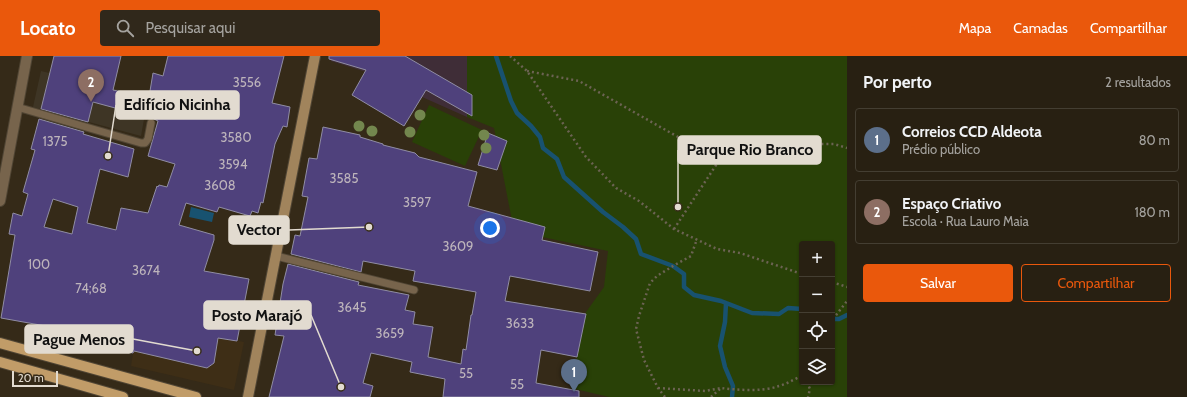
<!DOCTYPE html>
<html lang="pt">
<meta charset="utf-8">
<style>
:root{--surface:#282012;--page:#30281b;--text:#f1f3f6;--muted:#a5a39f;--line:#443e32;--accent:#ea580c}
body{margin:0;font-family:Cabin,sans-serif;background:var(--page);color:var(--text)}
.controls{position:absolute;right:12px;bottom:12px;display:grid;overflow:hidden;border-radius:4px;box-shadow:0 1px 3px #0004}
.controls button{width:36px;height:36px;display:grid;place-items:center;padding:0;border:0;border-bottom:1px solid var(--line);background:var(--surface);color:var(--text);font:20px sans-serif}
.scale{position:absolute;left:12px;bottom:10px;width:46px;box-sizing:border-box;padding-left:4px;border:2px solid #e2dbd0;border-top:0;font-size:11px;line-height:14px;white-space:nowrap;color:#e2dbd0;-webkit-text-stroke:3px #352a18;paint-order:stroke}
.you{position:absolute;left:490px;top:172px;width:14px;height:14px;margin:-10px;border:3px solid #fff;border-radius:50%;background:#1a73e8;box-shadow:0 0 0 6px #1a73e833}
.badge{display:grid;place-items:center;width:26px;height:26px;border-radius:50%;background:var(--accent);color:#fff;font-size:13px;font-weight:700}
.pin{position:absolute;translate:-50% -33px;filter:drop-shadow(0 1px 2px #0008)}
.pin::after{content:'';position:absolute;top:21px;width:14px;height:12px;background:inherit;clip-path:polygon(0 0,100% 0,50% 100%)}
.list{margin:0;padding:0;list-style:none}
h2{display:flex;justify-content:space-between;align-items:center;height:52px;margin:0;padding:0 16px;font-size:17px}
h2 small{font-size:13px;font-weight:400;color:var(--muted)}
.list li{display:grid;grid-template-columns:26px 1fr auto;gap:12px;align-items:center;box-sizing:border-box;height:64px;margin:0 8px 8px;padding:0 8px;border:1px solid var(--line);border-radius:4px}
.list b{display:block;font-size:15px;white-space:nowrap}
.list p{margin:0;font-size:13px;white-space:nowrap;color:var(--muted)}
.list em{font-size:13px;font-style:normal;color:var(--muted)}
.actions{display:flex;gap:8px;padding:12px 16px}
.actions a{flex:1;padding:9px 0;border:1px solid var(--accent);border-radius:4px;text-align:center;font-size:14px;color:var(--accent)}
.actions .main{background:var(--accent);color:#fff}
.icon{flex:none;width:22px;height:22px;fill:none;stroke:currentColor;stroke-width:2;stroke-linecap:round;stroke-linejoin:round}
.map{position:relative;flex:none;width:847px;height:341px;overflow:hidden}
header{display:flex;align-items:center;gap:24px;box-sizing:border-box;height:56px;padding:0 20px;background:var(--accent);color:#fff}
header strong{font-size:19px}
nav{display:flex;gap:22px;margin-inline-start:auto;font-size:14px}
.search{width:280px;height:36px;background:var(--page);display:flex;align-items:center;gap:10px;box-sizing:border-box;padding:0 14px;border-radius:4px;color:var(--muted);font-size:15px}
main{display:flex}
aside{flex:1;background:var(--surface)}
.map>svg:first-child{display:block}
</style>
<header>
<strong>Locato</strong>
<div class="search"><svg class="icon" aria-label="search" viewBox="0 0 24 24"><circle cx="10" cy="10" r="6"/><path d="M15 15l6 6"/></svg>Pesquisar aqui</div>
<nav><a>Mapa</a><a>Camadas</a><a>Compartilhar</a></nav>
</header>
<main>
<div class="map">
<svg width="847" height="341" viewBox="0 0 847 341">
<rect width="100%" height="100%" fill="#352a18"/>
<path fill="#3e2e16" d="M138 267 244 286 234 334 131 310Z"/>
<path fill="#3f2d37" d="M332 0H467V61L366 16 331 5Z"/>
<path fill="#3e3525" d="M41 15 148 41 141 80 33 51Z"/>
<path fill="#294107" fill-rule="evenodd" d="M467 0H847V341H609L571 332 586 256 604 231 608 195 514 175 494 72 467 61ZM802 188H832V326H802Z
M429 49 482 74 465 110 412 86Z"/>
<path fill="#185270" d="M191 151 214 157 212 166 189 161Z"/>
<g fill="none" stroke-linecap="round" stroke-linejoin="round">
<path stroke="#185270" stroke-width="4.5" d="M496 0 511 45 517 57 531 70 540 81 543 92 557 103 564 121 603 156 623 171 636 183 641 198 673 210 684 218V231L694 239 721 245 752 257 779 258 788 252 802 253
M726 247 725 266 720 290 725 311 733 330 732 341
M832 263H839L847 259"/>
</g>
<path fill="#4f417c" stroke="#908da4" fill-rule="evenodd" d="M54 0H121L113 34 144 41V40L149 41 153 17 163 20 168 0H284L272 47 290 51 287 71 283 70 275 88 263 147 261 146 258 157 252 155 250 160 219 151 217 156 186 147 179 169 214 179V184L204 215 249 223 237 285 218 282 214 307 207 312 134 295 133 297 117 294 55 281 57 272 1 262 15 179 9 178 13 157 22 160 28 138 23 136 35 94 31 93 39 63 84 76 83 78 134 93 128 121 100 113 87 167 116 174 121 152 148 157 157 130 158 131 159 129 167 131 175 108 148 100 158 65 152 62 93 46 88 66 41 53ZM53 143 78 151 72 178 44 171Z
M329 0H405L472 39V60L426 34 404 70 352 39 366 14 329 3Z
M323 71 360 79V81L383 88V89L415 97 419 101 477 116 468 150 545 171 542 184 598 196 590 235 510 220 505 245 586 258 577 301 541 294 536 327 579 335V341H443L445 323 410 316 412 306 371 297 363 327 373 330 370 341H269L284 280 275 279 283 228 288 208 359 226 358 229 409 239 405 254 415 256 413 268 433 271 428 301 461 308 463 293 466 294 471 259H472L476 236 413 225 415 215 363 205 361 216 291 198 295 179 300 180 308 141 302 140 309 102 317 103Z
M488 77 507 85 497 114 478 109Z"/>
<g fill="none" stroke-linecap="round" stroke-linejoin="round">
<g stroke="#514635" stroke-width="9">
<path id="service" d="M17 51 141 87H145L148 83 151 67
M276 200 414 234"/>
</g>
<g stroke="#514635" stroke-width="12">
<path id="minor" d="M0 145 27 0"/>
</g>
<g stroke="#514635" stroke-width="12">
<path id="secondary" d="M248 341 315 0"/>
</g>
<g stroke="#514635" stroke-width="12">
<path id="primary" d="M0 287 196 341
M0 306 123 341"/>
</g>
<path stroke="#6c6353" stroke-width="2.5" stroke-dasharray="2 3" stroke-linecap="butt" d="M510 0 527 15 586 101 616 132 639 145 674 173 717 193 740 197 802 218
M527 15 579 25 678 81 722 100 764 96 804 88H834L847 92
M674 173 722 100
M832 226 847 231
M832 268 833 263 847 245
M807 326 810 333 808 341
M658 332 705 335 721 332
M665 341 658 332 644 304 636 273 639 260 650 227 657 220 673 210 691 200 697 183
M711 341 721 332C738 334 762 336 779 330 787 328 794 323 802 320"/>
<use href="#service" stroke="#77644c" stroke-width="7"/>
<use href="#minor" stroke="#77644c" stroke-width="10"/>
<use href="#secondary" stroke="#a1845c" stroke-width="10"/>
<use href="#primary" stroke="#c19c68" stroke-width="10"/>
</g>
<g fill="#73874e">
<circle cx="420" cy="59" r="5.5"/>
<circle cx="359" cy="70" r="5.5"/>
<circle cx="372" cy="75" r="5.5"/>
<circle cx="410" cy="76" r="5.5"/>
<circle cx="484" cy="79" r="5.5"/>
<circle cx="486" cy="92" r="5.5"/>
</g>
<g text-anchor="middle" stroke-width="3" stroke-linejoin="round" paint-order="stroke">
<g font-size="13" fill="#bdb4bb">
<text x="247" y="31">3556</text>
<text x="236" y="86">3580</text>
<text x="55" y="90">1375</text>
<text x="233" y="113">3594</text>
<text x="344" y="127">3585</text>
<text x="220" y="134">3608</text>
<text x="417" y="151">3597</text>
<text x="458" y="195">3609</text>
<text x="39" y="213">100</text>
<text x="146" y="219">3674</text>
<text x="91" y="237">74;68</text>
<text x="352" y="256">3645</text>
<text x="520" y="272">3633</text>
<text x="390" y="282">3659</text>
<text x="466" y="322">55</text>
<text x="517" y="333">55</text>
</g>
</g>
<path fill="none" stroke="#e2dbd0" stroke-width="1.5" d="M108 100L116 49M678 151L678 94M369 171L289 174M341 331L311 259M197 295L133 283"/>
<g fill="#e2dbd0" stroke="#352a18" stroke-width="1.5">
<circle cx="108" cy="100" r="4"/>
<circle cx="678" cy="151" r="4"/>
<circle cx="369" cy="171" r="4"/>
<circle cx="341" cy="331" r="4"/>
<circle cx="197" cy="295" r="4"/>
</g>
<g fill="#e2dbd0" stroke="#e2dbd0" stroke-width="1.5">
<rect x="116" y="35" width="123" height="28" rx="4"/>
<rect x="678" y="80" width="143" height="28" rx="4"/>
<rect x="229" y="160" width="60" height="28" rx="4"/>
<rect x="204" y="245" width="107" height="28" rx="4"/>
<rect x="25" y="269" width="108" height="28" rx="4"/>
</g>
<g font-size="16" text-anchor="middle" font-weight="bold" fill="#111">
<text x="177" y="54">Edifício Nicinha</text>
<text x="750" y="99">Parque Rio Branco</text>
<text x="259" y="179">Vector</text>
<text x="257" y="265">Posto Marajó</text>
<text x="79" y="289">Pague Menos</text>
</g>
</svg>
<div class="controls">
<button>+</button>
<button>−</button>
<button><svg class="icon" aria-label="locate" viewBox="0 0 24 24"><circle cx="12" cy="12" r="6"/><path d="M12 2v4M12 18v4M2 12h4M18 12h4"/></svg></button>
<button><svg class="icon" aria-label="layers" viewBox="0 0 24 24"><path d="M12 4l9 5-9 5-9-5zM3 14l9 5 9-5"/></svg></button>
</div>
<div class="scale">20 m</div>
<div class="you"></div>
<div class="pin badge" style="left:574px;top:336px;background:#5c6f8a">1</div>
<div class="pin badge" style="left:91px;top:46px;background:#8d6e63">2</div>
</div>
<aside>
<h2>Por perto<small>2 resultados</small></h2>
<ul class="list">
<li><span class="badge" style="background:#5c6f8a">1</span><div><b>Correios CCD Aldeota</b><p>Prédio público</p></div><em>80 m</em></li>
<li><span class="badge" style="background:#8d6e63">2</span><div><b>Espaço Criativo</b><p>Escola · Rua Lauro Maia</p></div><em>180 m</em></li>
</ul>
<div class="actions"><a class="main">Salvar</a><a>Compartilhar</a></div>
</aside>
</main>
